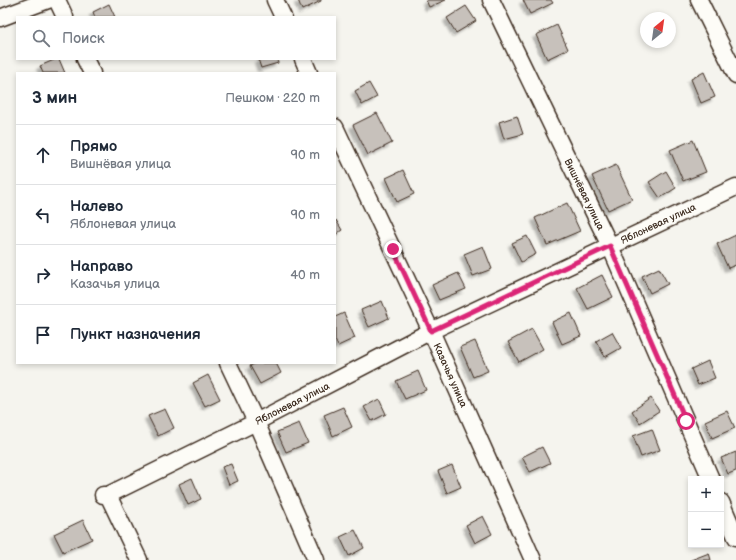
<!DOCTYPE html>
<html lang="ru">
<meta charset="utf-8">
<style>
:root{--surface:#fff;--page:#f6f6f7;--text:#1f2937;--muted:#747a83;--line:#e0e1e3}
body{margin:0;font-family:"Balsamiq Sans",sans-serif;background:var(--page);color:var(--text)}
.controls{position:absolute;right:12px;bottom:12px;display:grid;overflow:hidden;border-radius:0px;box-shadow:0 2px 6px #0003}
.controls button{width:36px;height:36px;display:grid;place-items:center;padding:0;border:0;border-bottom:1px solid var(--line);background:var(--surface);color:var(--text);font:20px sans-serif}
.compass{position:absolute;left:640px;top:12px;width:36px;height:36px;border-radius:50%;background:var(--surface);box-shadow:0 2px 6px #0003;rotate:29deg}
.stop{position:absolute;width:12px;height:12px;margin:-9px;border:3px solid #db2777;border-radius:50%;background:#fff}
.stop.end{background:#db2777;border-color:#fff;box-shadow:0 1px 4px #0008}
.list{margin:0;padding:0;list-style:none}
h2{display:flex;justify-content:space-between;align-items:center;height:52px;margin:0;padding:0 16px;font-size:17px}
h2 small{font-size:13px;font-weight:400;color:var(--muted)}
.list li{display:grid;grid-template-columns:26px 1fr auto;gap:12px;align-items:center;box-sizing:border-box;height:60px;padding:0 16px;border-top:1px solid var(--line)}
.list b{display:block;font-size:15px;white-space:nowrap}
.list p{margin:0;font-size:13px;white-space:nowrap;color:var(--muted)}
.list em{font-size:13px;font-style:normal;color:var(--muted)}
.icon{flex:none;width:22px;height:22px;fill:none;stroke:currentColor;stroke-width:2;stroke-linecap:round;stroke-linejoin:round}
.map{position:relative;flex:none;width:736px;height:560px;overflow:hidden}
.search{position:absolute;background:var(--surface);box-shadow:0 2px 6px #0003;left:16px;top:16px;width:320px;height:44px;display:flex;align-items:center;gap:10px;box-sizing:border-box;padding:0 14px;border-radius:0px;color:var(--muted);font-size:15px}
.panel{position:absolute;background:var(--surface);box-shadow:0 2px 6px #0003;left:16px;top:72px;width:320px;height:292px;border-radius:0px}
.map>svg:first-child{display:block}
</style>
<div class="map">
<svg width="736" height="560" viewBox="0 0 736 560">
<defs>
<filter id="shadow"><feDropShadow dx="-3.5" dy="3.5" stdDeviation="1" flood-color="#0004"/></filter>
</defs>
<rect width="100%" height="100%" fill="#f5f4ee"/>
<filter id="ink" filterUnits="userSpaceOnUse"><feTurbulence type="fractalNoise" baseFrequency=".025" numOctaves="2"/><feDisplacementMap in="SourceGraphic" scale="8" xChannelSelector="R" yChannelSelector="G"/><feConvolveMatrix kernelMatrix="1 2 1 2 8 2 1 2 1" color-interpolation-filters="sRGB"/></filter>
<g filter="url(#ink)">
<path fill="#c7c1bb" stroke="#3b2a1e" filter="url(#shadow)" d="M298 0H321V1L302 10Z
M426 0H446L429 7Z
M523 0H551L553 3 530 14Z
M109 4 115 17H95L93 12Z
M466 6 476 21 456 33 447 18Z
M557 25 568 49 547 59 536 35Z
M56 59H59L65 73H43L40 66Z
M258 59H277L278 63 261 68Z
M704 72 715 97 701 103 691 79Z
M369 83 377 97 362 105 355 91Z
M377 113 392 143 368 155 353 125Z
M517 116 523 134 504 139 499 122Z
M693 140 706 172 683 181 670 150Z
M616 165 632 199 608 210 592 176Z
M403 170 414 194 397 202 386 178Z
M666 171 676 188 660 198 649 182Z
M567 203 580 231 547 245 535 218Z
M336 220 342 230 335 235V221Z
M736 235V265L728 268 717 244Z
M527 236 536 254 521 262 512 243Z
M483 246 492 269 473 276 464 254Z
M659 268 668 284 650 293 642 276Z
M458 273 466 289 439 300 432 285Z
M602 275 613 297 588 309 577 288Z
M382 301 389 318 369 327 361 310Z
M344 313 355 338 338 346 335 340V317Z
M571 313 581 336 562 344 552 322Z
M532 329 543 349 519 362 508 342Z
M612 332 621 348 605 357 596 341Z
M475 341 488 371 473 377 460 347Z
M708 361 715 378 698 385 691 369Z
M256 363H276L281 373 260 384 250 366Z
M418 371 426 390 405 399 396 381Z
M208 375 220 399 205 406 193 383Z
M651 398 659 411 640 423 632 411Z
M379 399 386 414 372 421 364 407Z
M343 407 352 427 333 436 324 415Z
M165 409 174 428 158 436 148 416Z
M727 411 735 428 712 438 705 421Z
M299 423 308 443 286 452 277 432Z
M652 429 660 450 641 457 633 436Z
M542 447 550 463 530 472 522 457Z
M736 452V471L728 474 721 458Z
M231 464 238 481 229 485 222 467Z
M452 465 461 487 447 493 438 471Z
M192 478 201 499 188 505 179 484Z
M483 516 492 534 475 543 466 525Z
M83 520 92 539 63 552 54 534Z
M355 530 364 548 349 556 340 537Z
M709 553 711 560H691Z"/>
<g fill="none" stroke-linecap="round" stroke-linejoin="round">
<g stroke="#3b2a1e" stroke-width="19">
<path id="minor" d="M57 0 65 17
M275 0 283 17
M491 0 610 246 711 479
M699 0 736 75
M0 18 48 0
M85 59 92 73
M303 59 309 73
M335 127 431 331 533 560
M228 363 256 422 316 560
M103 495H108L139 560
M108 495 256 422 431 331 736 187
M721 502 736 537"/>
</g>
<use href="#minor" stroke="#fdfcf7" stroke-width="16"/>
</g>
</g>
<g fill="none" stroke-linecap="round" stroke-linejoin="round" filter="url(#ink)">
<path stroke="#db2777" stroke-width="5" d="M393 249 431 331 610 246 686 421"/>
</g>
<g text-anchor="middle" stroke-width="4" stroke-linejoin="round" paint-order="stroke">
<g font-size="10" fill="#3b2a1e" stroke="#fdfcf7">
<text transform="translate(585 194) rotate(64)" y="4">Вишнёвая улица</text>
<text transform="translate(658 223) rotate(-25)" y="4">Яблоневая улица</text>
<text transform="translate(451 375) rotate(66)" y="4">Казачья улица</text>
<text transform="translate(292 403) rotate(-27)" y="4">Яблоневая улица</text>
</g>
</g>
</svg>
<div class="controls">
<button>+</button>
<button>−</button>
</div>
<svg class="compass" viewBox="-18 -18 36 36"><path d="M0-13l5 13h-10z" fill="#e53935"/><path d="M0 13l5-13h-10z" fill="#747a83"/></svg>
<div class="stop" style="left:686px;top:421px"></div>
<div class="stop end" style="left:393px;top:249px"></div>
<div class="search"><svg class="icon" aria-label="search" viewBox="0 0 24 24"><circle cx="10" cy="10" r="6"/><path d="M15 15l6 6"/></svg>Поиск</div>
<section class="panel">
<h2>3 мин<small>Пешком · 220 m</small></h2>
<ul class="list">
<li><svg class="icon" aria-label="ahead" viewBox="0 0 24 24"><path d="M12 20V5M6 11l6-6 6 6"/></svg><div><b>Прямо</b><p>Вишнёвая улица</p></div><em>90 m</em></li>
<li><svg class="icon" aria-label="left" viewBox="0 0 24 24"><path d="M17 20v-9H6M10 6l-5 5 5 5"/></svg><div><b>Налево</b><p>Яблоневая улица</p></div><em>90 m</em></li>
<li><svg class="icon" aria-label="right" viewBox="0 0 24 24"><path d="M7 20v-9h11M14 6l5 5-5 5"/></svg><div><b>Направо</b><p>Казачья улица</p></div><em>40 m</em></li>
<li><svg class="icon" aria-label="arrive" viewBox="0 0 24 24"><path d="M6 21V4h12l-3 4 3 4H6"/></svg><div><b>Пункт назначения</b></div></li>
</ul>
</section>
</div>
